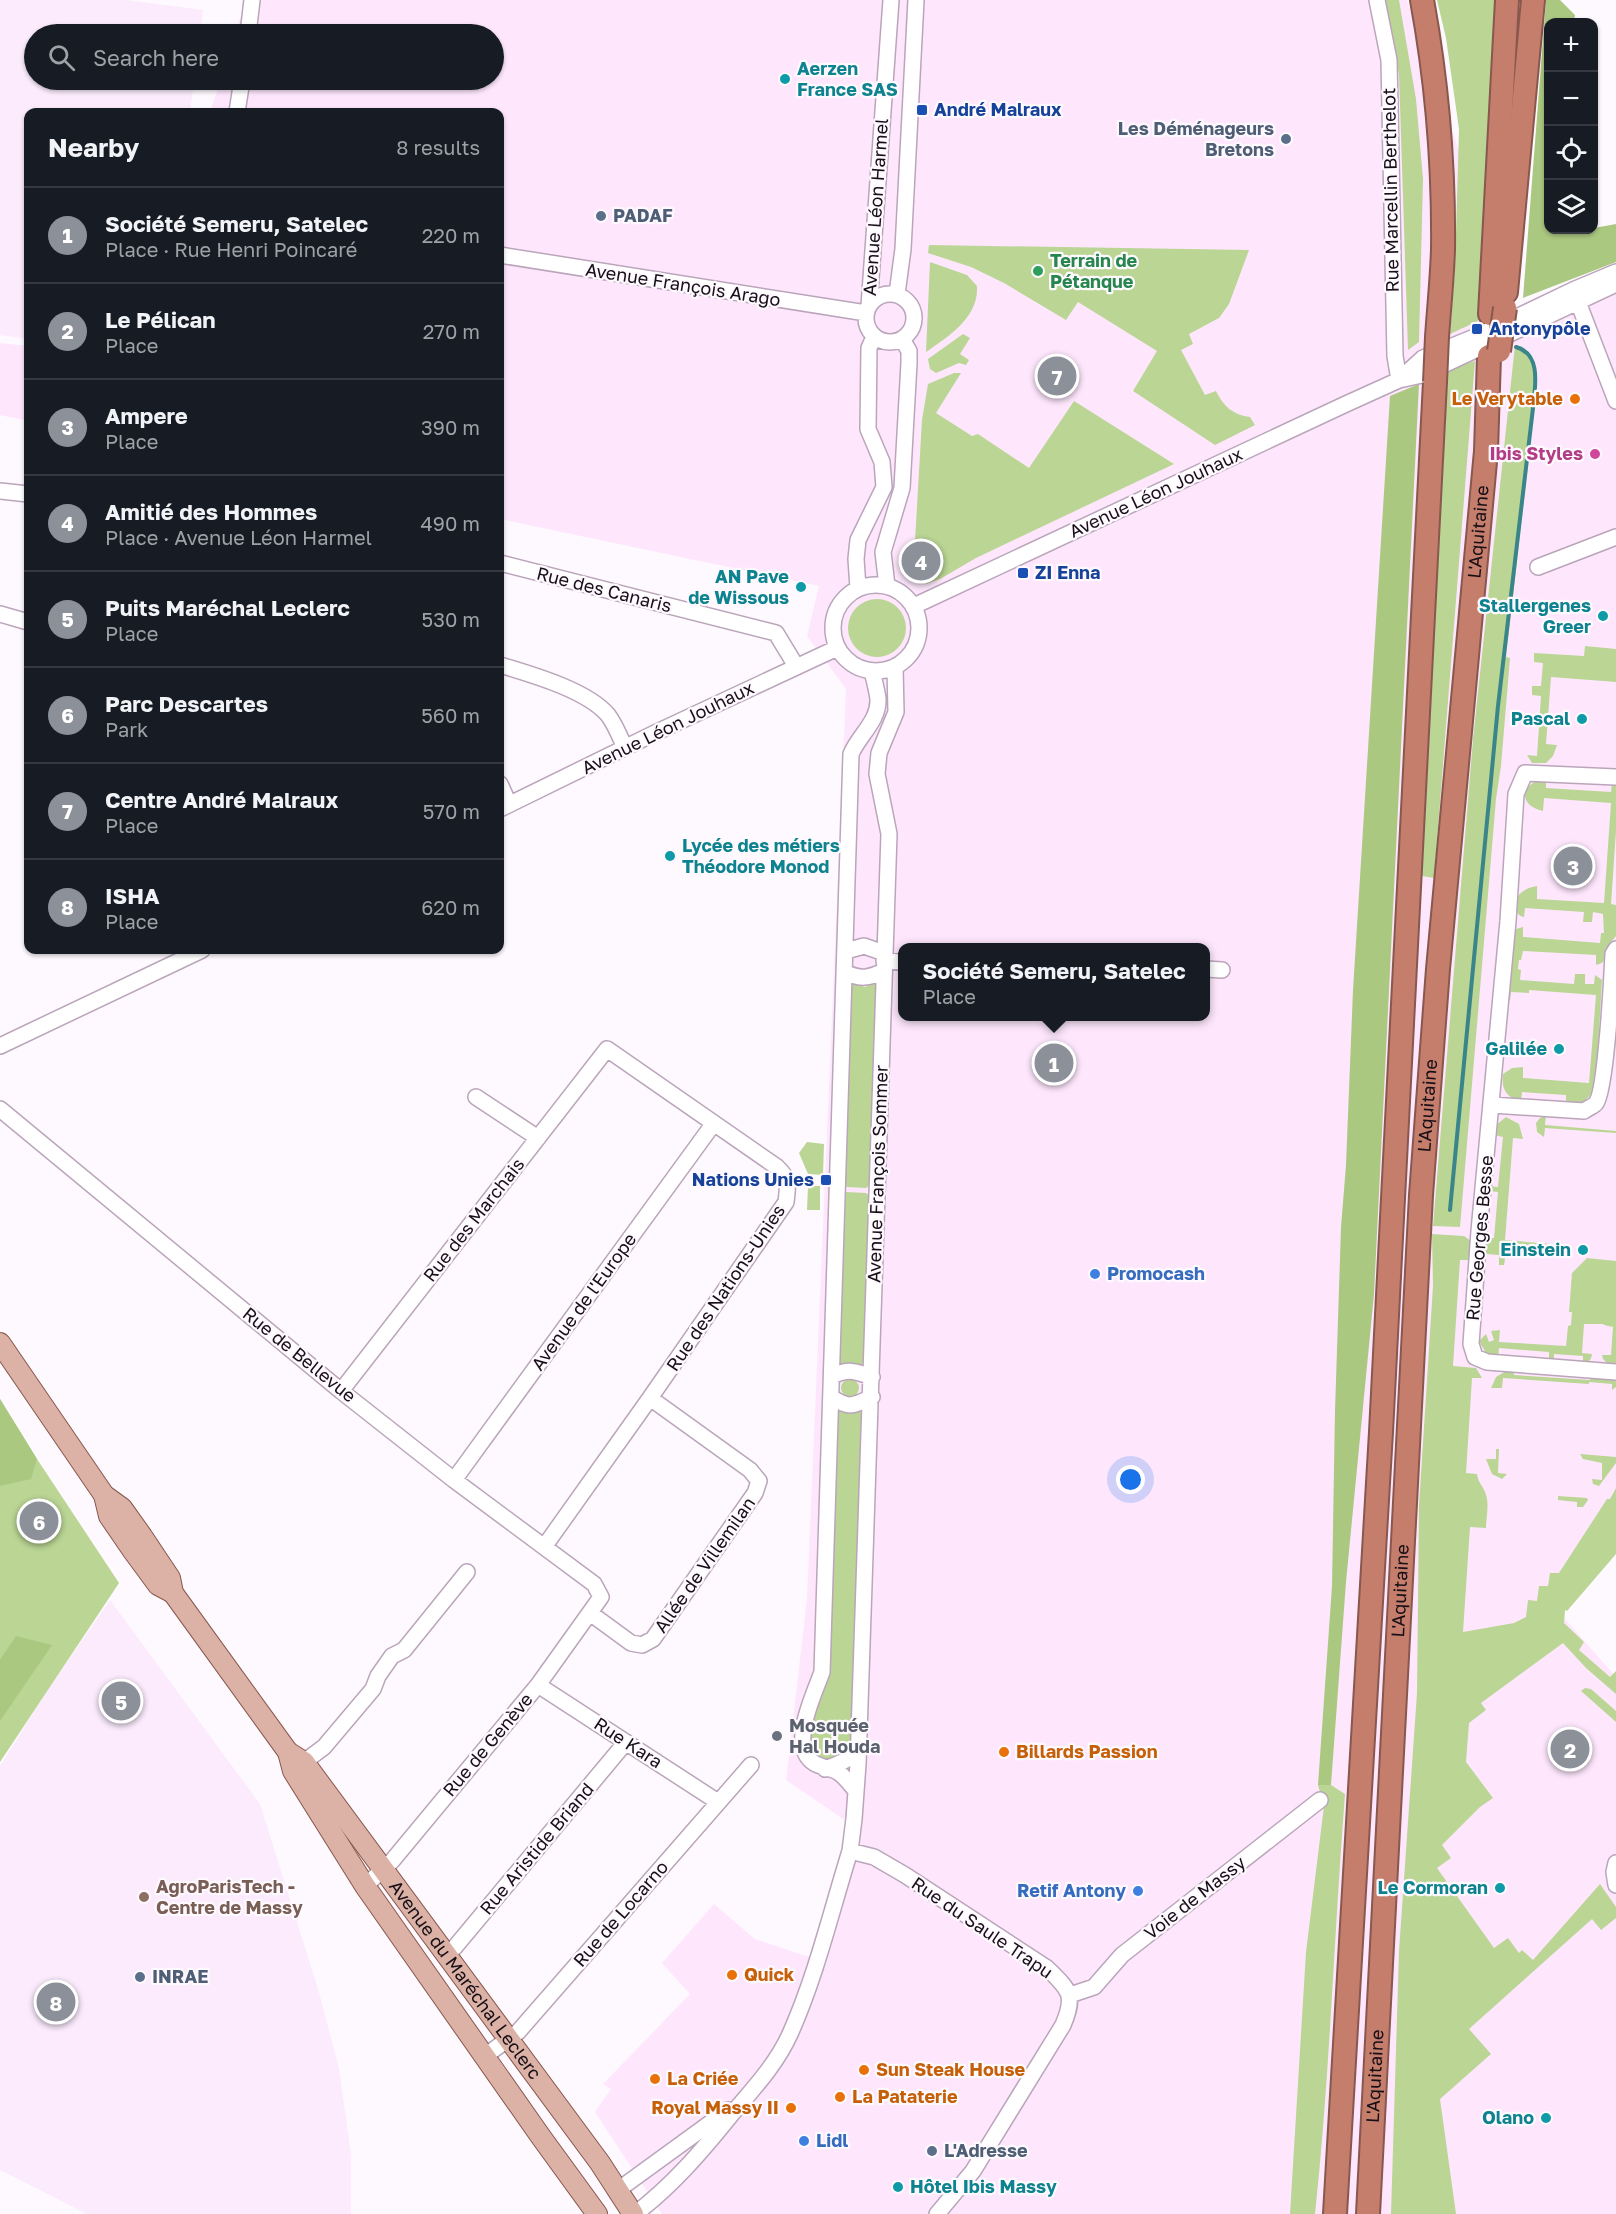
<!DOCTYPE html>
<meta charset="utf-8">
<style>
:root{--surface:#171b24;--page:#20242c;--text:#f1f3f6;--muted:#9ea1a6;--line:#363941;--accent:#8c9099}
body{margin:0;font-family:"Golos Text",sans-serif;background:var(--page);color:var(--text)}
.controls{position:absolute;right:18px;top:18px;display:grid;overflow:hidden;border-radius:12px;box-shadow:0 2px 4px #0004}
.controls button{width:54px;height:54px;display:grid;place-items:center;padding:0;border:0;border-bottom:2px solid var(--line);background:var(--surface);color:var(--text);font:30px sans-serif}
.you{position:absolute;left:1131px;top:1480px;width:21px;height:21px;margin:-15px;border:4px solid #fff;border-radius:50%;background:#1a73e8;box-shadow:0 0 0 9px #1a73e833}
.badge{display:grid;place-items:center;width:39px;height:39px;border-radius:50%;background:var(--accent);color:#fff;font-size:20px;font-weight:700}
.pin{position:absolute;translate:-50% -50%;border:3px solid #fff;box-shadow:0 2px 6px #0006}
.popup{position:absolute;left:898px;top:943px;width:312px;height:78px;box-sizing:border-box;display:grid;place-content:center;border-radius:12px;background:var(--surface);filter:drop-shadow(0 2px 4px #0005);font-size:20px;white-space:nowrap;color:var(--muted)}
.popup b{font-size:22px;color:var(--text)}
.popup::after{content:'';position:absolute;left:50%;top:100%;margin-left:-12px;border:12px solid transparent;border-top-color:var(--surface)}
.list{margin:0;padding:0;list-style:none}
h2{display:flex;justify-content:space-between;align-items:center;height:78px;margin:0;padding:0 24px;font-size:26px}
h2 small{font-size:20px;font-weight:400;color:var(--muted)}
.list li{display:grid;grid-template-columns:39px 1fr auto;gap:18px;align-items:center;box-sizing:border-box;height:96px;padding:0 24px;border-top:2px solid var(--line)}
.list b{display:block;font-size:22px;white-space:nowrap}
.list p{margin:0;font-size:20px;white-space:nowrap;color:var(--muted)}
.list em{font-size:20px;font-style:normal;color:var(--muted)}
.icon{flex:none;width:33px;height:33px;fill:none;stroke:currentColor;stroke-width:2;stroke-linecap:round;stroke-linejoin:round}
.map{position:relative;flex:none;width:1616px;height:2214px;overflow:hidden}
.search{position:absolute;background:var(--surface);box-shadow:0 2px 4px #0004;left:24px;top:24px;width:480px;height:66px;display:flex;align-items:center;gap:15px;box-sizing:border-box;padding:0 21px;border-radius:33px;color:var(--muted);font-size:22px}
.panel{position:absolute;background:var(--surface);box-shadow:0 2px 4px #0004;left:24px;top:108px;width:480px;height:846px;border-radius:12px}
.map>svg:first-child{display:block}
</style>
<div class="map">
<svg width="1616" height="2214" viewBox="0 0 1616 2214">
<rect width="100%" height="100%" fill="#fef9fe"/>
<path fill="#fee7fd" fill-rule="evenodd" d="M247 0H1407L1522 333 1616 291V1515L1558 1611 1616 1677V2214H662L595 2112 611 2089 603 2084 690 1994 662 1963 714 1904 755 1939 806 1956H813L844 1868 846 1821 786 1780 807 1599 846 689 807 636 819 586 500 519V112H210L221 80H494V34H234ZM902 948H1206V1016H902Z
M0 343 28 346V421L0 415Z"/>
<path fill="#fbebfd" d="M0 0H127L203 10 200 34H34V80H194L190 112H28V339L0 335Z
M110 1600 260 1804 318 1989 339 2068 351 2155V2214H87L0 2170V1766L49 1688Z"/>
<path fill="#bad594" d="M1384 0H1399L1416 99 1423 179 1419 342 1408 350 1399 74Z
M1437 0H1495L1491 143 1478 321 1450 334 1455 268 1459 129 1446 38Z
M929 245 1249 250 1229 304 1219 318 1189 334 1193 344 1181 350 1205 395 1216 391C1223 406 1233 415 1250 417L1255 425 1215 445 1133 391 1157 351 1078 302 1066 320 1004 283 971 267 928 253Z
M930 262 967 275 977 286C979 317 949 336 926 352Z
M963 334 970 338 960 354 969 360 966 365 959 363 936 373 930 369 928 359Z
M1515 345C1542 355 1536 378 1535 402L1506 657 1510 658 1501 766 1496 799 1460 1227 1433 1226 1473 739Z
M1475 361 1434 878 1422 876 1448 369Z
M954 373H961L936 413 972 436 978 434 1029 468 1074 401 1174 464 976 558 940 579 926 584 927 568 914 558 922 420 928 384Z
M848 628a29 29 0 1 1 58 0a29 29 0 1 1-58 0Z
M1585 646 1616 649V682L1551 677 1546 744 1557 745 1553 756 1546 763H1532L1527 755 1537 756 1541 696 1532 695V686H1541L1543 663 1534 662V653L1584 656Z
M1546 778V788L1611 792 1612 782 1616 783V831L1611 904 1616 905V936L1608 946 1605 959 1602 963 1596 965V955L1523 951 1521 960H1519L1518 969 1521 970 1520 980 1574 984 1575 974H1585V984H1594L1595 975 1602 980 1596 1083C1590 1100 1584 1103 1566 1105V1095L1522 1092 1521 1102C1506 1097 1501 1089 1503 1074L1512 1068 1523 1067V1078L1589 1083 1596 995 1529 990V993L1511 992 1510 1001 1508 1000 1513 933 1516 929 1523 927V937L1600 943 1601 933H1604L1603 914 1593 912 1592 922H1583L1584 912 1525 908 1524 917C1512 914 1513 899 1522 892 1527 888 1532 887 1537 886V899L1604 903 1611 803 1544 798 1543 811C1517 805 1520 783 1546 778Z
M849 982 865 987 876 982 870 1185 866 1188 847 1187 843 1184Z
M1546 1115 1545 1125 1616 1131V1133L1545 1128 1544 1137 1537 1132 1536 1123 1540 1118Z
M1506 1117 1519 1124 1523 1139 1513 1138 1505 1240 1550 1244 1549 1256 1506 1252 1504 1265H1499V1255L1486 1254 1485 1264 1483 1262 1484 1238H1494L1498 1192 1489 1191V1186L1498 1187 1503 1137 1494 1135 1496 1125Z
M807 1142 824 1144 823 1175 808 1174 799 1153Z
M808 1186H820V1210H807Z
M846 1192 866 1193 870 1196 863 1368 837 1367 843 1195Z
M1432 1234 1464 1236 1471 1241 1470 1260H1460L1453 1366 1476 1368 1482 1378H1472L1466 1473 1477 1474C1478 1482 1482 1485 1485 1492 1490 1503 1486 1517 1486 1528L1470 1527 1463 1632 1514 1623 1526 1617 1528 1600 1537 1601 1539 1586H1548L1550 1573H1559L1607 1499H1610L1616 1488V1554L1567 1611 1565 1610 1564 1623 1584 1642 1579 1650 1610 1677 1616 1671V1694L1586 1668 1563 1643 1481 1703 1486 1710 1469 1723 1466 1762 1493 1798 1480 1807 1442 1845 1451 1858 1437 1868 1494 1948 1508 1938 1519 1953 1522 1950 1533 1960 1600 1884 1616 1907V1918L1601 1930 1592 1919 1469 2029 1491 2054 1440 2099 1456 2214H1391L1399 1951 1417 1693 1419 1505 1433 1286Z
M1587 1258 1616 1261V1366L1609 1365 1603 1359 1602 1355H1611L1613 1327 1604 1325 1603 1324H1584L1582 1353 1592 1354C1591 1360 1589 1363 1583 1364V1356L1554 1354V1362L1549 1361V1352L1499 1348 1498 1358 1486 1353 1479 1341 1486 1334 1489 1342 1494 1340 1491 1331 1500 1330 1499 1342 1566 1346 1568 1326 1571 1325 1572 1312H1569L1572 1273Z
M1506 1371H1514V1375L1590 1380 1591 1376 1616 1378V1387L1612 1390V1384L1589 1382V1384L1503 1378 1502 1388H1491L1496 1377Z
M841 1388a9 9 0 1 1 18 0a9 9 0 1 1-18 0Z
M0 1399 37 1459 119 1583 0 1762Z
M836 1408 850 1413 863 1409 851 1747 833 1762 819 1759 810 1749V1728Z
M1496 1449H1499L1498 1473 1507 1474 1502 1479 1492 1474 1486 1459H1496Z
M1580 1454 1616 1457V1463L1599 1486 1593 1484 1592 1479 1602 1480V1463L1583 1459Z
M1558 1496 1587 1498 1588 1500 1583 1507H1577V1502L1558 1500Z
M1585 1688 1591 1689 1616 1711V1722L1581 1691Z
M1318 1785H1331L1345 1794C1334 1934 1330 2074 1315 2214H1290L1306 1952 1324 1806Z"/>
<path fill="#abc881" d="M1546 0H1560L1575 15 1574 22H1548V230H1562L1566 232 1594 230V228L1616 224V262L1523 298Z
M1419 384 1374 1294 1346 1582 1331 1785H1318L1332 1586 1335 1411 1341 1227 1346 1165 1353 990 1390 396Z
M0 1399 37 1459 31 1479 0 1486Z
M16 1636 52 1645 0 1721V1660Z"/>
<g fill="none" stroke-linecap="round" stroke-linejoin="round">
<path stroke="#3a858a" stroke-width="4" d="M1450 1210 1498 706 1533 408C1535 387 1542 354 1516 347"/>
<g stroke="#baa5ba" stroke-width="18">
<path id="minor" d="M1377 0 1389 60 1395 356 1399 380
M248 34 252 0
M237 112 242 80
M500 255 866 313
M866 318a24 24 0 1 1 48 0a24 24 0 1 1-48 0Z
M897 294 903 249 916 0
M1575 294 1616 401
M869 306 891 0
M1401 378 1423 358 1477 336 1573 290 1616 272
M0 491 28 494
M500 563 776 633 796 666
M1538 567 1616 537
M833 628a43 43 0 1 1 86 0a43 43 0 1 1-86 0Z
M887 586 883 552 902 488 909 363V351L902 339
M858 588 856 559 858 540 884 487 882 462 868 429 869 348 874 337
M914 606 1346 404 1399 380 1422 375 1616 284
M0 614 28 622
M500 665C530 674 587 690 608 715 615 724 620 737 625 748
M1616 777 1525 773 1516 794 1508 921 1479 1231 1471 1344 1475 1357 1487 1362 1616 1372
M500 784 509 804
M500 809 657 732 837 648
M846 951 864 946 884 953
M884 961 902 962
M1206 969 1222 970
M845 972C860 980 869 978 884 971
M0 1046 202 950
M476 1097 538 1138
M1492 1105 1584 1111C1588 1108 1594 1106 1596 1103 1606 1091 1612 976 1613 954L1616 949
M0 1109 341 1391 454 1480 594 1584 601 1597 538 1685 392 1861 365 1886
M832 1376C849 1368 854 1371 872 1377
M341 1391 607 1049 777 1167C790 1179 788 1185 786 1202L650 1398 544 1547
M831 1397C850 1409 852 1406 872 1397
M454 1480 714 1123
M590 1613 631 1643 642 1645 653 1639 755 1493 759 1481 750 1470 650 1398
M538 1685 718 1802
M304 1762 324 1747 373 1689 378 1676 392 1656 404 1650 467 1572
M825 1769C844 1762 850 1761 859 1743
M856 1791C850 1784 844 1775 836 1771 829 1768 821 1767 814 1763 788 1746 814 1695 822 1672L851 754C859 735 879 721 878 699 877 690 874 680 872 671
M850 1851 874 1857 905 1875 1047 1968C1069 1990 1076 1994 1063 2025L973 2171 937 2214
M1616 1863 1614 1872 1616 1885
M445 1954 455 1947 626 1742
M1070 1995 1094 1987 1122 1955 1320 1800
M485 2056 518 2032 751 1765
M618 2190 728 2110
M635 2214C672 2186 702 2151 731 2115 753 2089 776 2065 790 2034 816 1976 831 1912 850 1851L854 1819 858 1764 889 834 877 774 879 753 896 712 895 667"/>
</g>
<g stroke="#88574e" stroke-width="22">
<g id="major">
<path d="M0 1343 104 1495 122 1508 142 1536 170 1578 173 1593 288 1752 293 1771 365 1886 541 2137 597 2214"/>
<path d="M104 1495 109 1516 133 1551 158 1585 173 1593"/>
<path id="s1" d="M288 1752 304 1762 600 2163 633 2214"/>
</g>
</g>
<g stroke="#88574e" stroke-width="26">
<g id="highway">
<path d="M1422 0C1437 82 1444 167 1443 250 1442 279 1439 308 1437 337"/>
<path d="M1506 292 1533 0"/>
<path d="M1490 314 1507 0"/>
<path d="M1335 2214 1381 1432 1435 382"/>
<path id="s2" d="M1368 2214 1421 1195 1438 969 1486 451 1489 356"/>
</g>
</g>
<use href="#minor" stroke="#fff" stroke-width="15"/>
<use href="#major" stroke="#dcb2a6" stroke-width="20"/>
<use href="#highway" stroke="#c57e6b" stroke-width="22"/>
<g stroke="#88574e" stroke-width="26" stroke-linecap="butt">
<path id="highway-bridge" d="M1499 351 1505 308
M1435 382 1437 337"/>
</g>
<use href="#highway-bridge" stroke="#c57e6b" stroke-width="22"/>
</g>
<g fill="#0f9aa8" stroke="#fef9fe" stroke-width="2">
<circle cx="785" cy="79" r="6"/>
<circle cx="801" cy="587" r="6"/>
<circle cx="1603" cy="616" r="6"/>
<circle cx="1582" cy="719" r="6"/>
<circle cx="670" cy="856" r="6"/>
<circle cx="1559" cy="1049" r="6"/>
<circle cx="1583" cy="1250" r="6"/>
<circle cx="1500" cy="1888" r="6"/>
<circle cx="1546" cy="2118" r="6"/>
<circle cx="898" cy="2187" r="6"/>
</g>
<g fill="#1a4fb4" stroke="#fef9fe" stroke-width="2">
<rect x="916" y="104" width="12" height="12" rx="3"/>
<rect x="1471" y="323" width="12" height="12" rx="3"/>
<rect x="1017" y="567" width="12" height="12" rx="3"/>
<rect x="820" y="1174" width="12" height="12" rx="3"/>
</g>
<g fill="#5c6f8a" stroke="#fef9fe" stroke-width="2">
<circle cx="1286" cy="139" r="6"/>
<circle cx="601" cy="216" r="6"/>
<circle cx="140" cy="1977" r="6"/>
<circle cx="932" cy="2151" r="6"/>
</g>
<circle fill="#2e9e5b" stroke="#fef9fe" stroke-width="2" cx="1038" cy="271" r="6"/>
<g fill="#e8710a" stroke="#fef9fe" stroke-width="2">
<circle cx="1575" cy="399" r="6"/>
<circle cx="1004" cy="1752" r="6"/>
<circle cx="732" cy="1975" r="6"/>
<circle cx="864" cy="2070" r="6"/>
<circle cx="655" cy="2079" r="6"/>
<circle cx="840" cy="2097" r="6"/>
<circle cx="791" cy="2108" r="6"/>
</g>
<circle fill="#d1479c" stroke="#fef9fe" stroke-width="2" cx="1595" cy="454" r="6"/>
<g fill="#3f7fe0" stroke="#fef9fe" stroke-width="2">
<circle cx="1095" cy="1274" r="6"/>
<circle cx="1138" cy="1891" r="6"/>
<circle cx="804" cy="2141" r="6"/>
</g>
<circle fill="#6b7280" stroke="#fef9fe" stroke-width="2" cx="777" cy="1736" r="6"/>
<circle fill="#8d6e63" stroke="#fef9fe" stroke-width="2" cx="144" cy="1897" r="6"/>
<g text-anchor="middle" stroke-width="4.5" stroke-linejoin="round" paint-order="stroke">
<g font-size="18" font-weight="bold" fill="#0d838f" stroke="#fef9fe" text-anchor="end">
<text x="797" y="75" text-anchor="start">Aerzen<tspan x="797" dy="21">France SAS</tspan></text>
<text x="789" y="583">AN Pave<tspan x="789" dy="21">de Wissous</tspan></text>
<text x="1591" y="612">Stallergenes<tspan x="1591" dy="21">Greer</tspan></text>
<text x="1570" y="725">Pascal</text>
<text x="682" y="852" text-anchor="start">Lycée des métiers<tspan x="682" dy="21">Théodore Monod</tspan></text>
<text x="1547" y="1055">Galilée</text>
<text x="1571" y="1256">Einstein</text>
<text x="1488" y="1894">Le Cormoran</text>
<text x="1534" y="2124">Olano</text>
<text x="910" y="2193" text-anchor="start">Hôtel Ibis Massy</text>
</g>
<g font-size="18" font-weight="bold" fill="#164399" stroke="#fef9fe" text-anchor="start">
<text x="934" y="116">André Malraux</text>
<text x="1489" y="335">Antonypôle</text>
<text x="1035" y="579">ZI Enna</text>
<text x="814" y="1186" text-anchor="end">Nations Unies</text>
</g>
<g font-size="18" font-weight="bold" fill="#4e5e75" stroke="#fef9fe" text-anchor="start">
<text x="1274" y="135" text-anchor="end">Les Déménageurs<tspan x="1274" dy="21">Bretons</tspan></text>
<text x="613" y="222">PADAF</text>
<text x="152" y="1983">INRAE</text>
<text x="944" y="2157">L'Adresse</text>
</g>
<g font-size="18" fill="#170f17" stroke="#fef9fe">
<text transform="translate(1391 190) rotate(-91)" y="6">Rue Marcellin Berthelot</text>
<text transform="translate(876 207) rotate(-86)" y="6">Avenue Léon Harmel</text>
<text transform="translate(683 285) rotate(9)" y="6">Avenue François Arago</text>
<text transform="translate(1156 493) rotate(-25)" y="6">Avenue Léon Jouhaux</text>
<text dy="6" stroke="none"><textPath href="#s2" startOffset="1686">L'Aquitaine</textPath></text>
<text transform="translate(604 590) rotate(14)" y="6">Rue des Canaris</text>
<text transform="translate(668 728) rotate(-26)" y="6">Avenue Léon Jouhaux</text>
<text dy="6" stroke="none"><textPath href="#s2" startOffset="1110">L'Aquitaine</textPath></text>
<text transform="translate(878 1174) rotate(-88)" y="6">Avenue François Sommer</text>
<text transform="translate(474 1220) rotate(-52)" y="6">Rue des Marchais</text>
<text transform="translate(1480 1238) rotate(-85)" y="6">Rue Georges Besse</text>
<text transform="translate(726 1288) rotate(-56)" y="6">Rue des Nations-Unies</text>
<text transform="translate(584 1302) rotate(-54)" y="6">Avenue de l'Europe</text>
<text transform="translate(299 1355) rotate(39)" y="6">Rue de Bellevue</text>
<text transform="translate(705 1565) rotate(-55)" y="6">Allée de Villemilan</text>
<text dy="6" stroke="none"><textPath href="#s2" startOffset="624">L'Aquitaine</textPath></text>
<text transform="translate(628 1743) rotate(33)" y="6">Rue Kara</text>
<text transform="translate(488 1745) rotate(-50)" y="6">Rue de Genève</text>
<text transform="translate(537 1849) rotate(-50)" y="6">Rue Aristide Briand</text>
<text transform="translate(1195 1898) rotate(-38)" y="6">Voie de Massy</text>
<text transform="translate(621 1914) rotate(-49)" y="6">Rue de Locarno</text>
<text transform="translate(982 1928) rotate(34)" y="6">Rue du Saule Trapu</text>
<text dy="6" stroke="none"><textPath href="#s1" startOffset="290">Avenue du Maréchal Leclerc</textPath></text>
<text dy="6" stroke="none"><textPath href="#s2" startOffset="138">L'Aquitaine</textPath></text>
</g>
<g font-size="18" font-weight="bold" fill="#27864d" stroke="#fef9fe" text-anchor="start">
<text x="1050" y="267">Terrain de<tspan x="1050" dy="21">Pétanque</tspan></text>
</g>
<g font-size="18" font-weight="bold" fill="#c56008" stroke="#fef9fe" text-anchor="start">
<text x="1563" y="405" text-anchor="end">Le Verytable</text>
<text x="1016" y="1758">Billards Passion</text>
<text x="744" y="1981">Quick</text>
<text x="876" y="2076">Sun Steak House</text>
<text x="667" y="2085">La Criée</text>
<text x="852" y="2103">La Pataterie</text>
<text x="779" y="2114" text-anchor="end">Royal Massy II</text>
</g>
<g font-size="18" font-weight="bold" fill="#b23c85" stroke="#fef9fe" text-anchor="end">
<text x="1583" y="460">Ibis Styles</text>
</g>
<g font-size="18" font-weight="bold" fill="#366cbe" stroke="#fef9fe" text-anchor="start">
<text x="1107" y="1280">Promocash</text>
<text x="1126" y="1897" text-anchor="end">Retif Antony</text>
<text x="816" y="2147">Lidl</text>
</g>
<g font-size="18" font-weight="bold" fill="#5b616d" stroke="#fef9fe" text-anchor="start">
<text x="789" y="1732">Mosquée<tspan x="789" dy="21">Hal Houda</tspan></text>
</g>
<g font-size="18" font-weight="bold" fill="#785e54" stroke="#fef9fe" text-anchor="start">
<text x="156" y="1893">AgroParisTech -<tspan x="156" dy="21">Centre de Massy</tspan></text>
</g>
</g>
</svg>
<div class="controls">
<button>+</button>
<button>−</button>
<button><svg class="icon" aria-label="locate" viewBox="0 0 24 24"><circle cx="12" cy="12" r="6"/><path d="M12 2v4M12 18v4M2 12h4M18 12h4"/></svg></button>
<button><svg class="icon" aria-label="layers" viewBox="0 0 24 24"><path d="M12 4l9 5-9 5-9-5zM3 14l9 5 9-5"/></svg></button>
</div>
<div class="you"></div>
<div class="pin badge" style="left:1054px;top:1063px">1</div>
<div class="popup"><b>Société Semeru, Satelec</b>Place</div>
<div class="pin badge" style="left:1570px;top:1749px">2</div>
<div class="pin badge" style="left:1573px;top:866px">3</div>
<div class="pin badge" style="left:921px;top:561px">4</div>
<div class="pin badge" style="left:121px;top:1701px">5</div>
<div class="pin badge" style="left:39px;top:1521px">6</div>
<div class="pin badge" style="left:1057px;top:376px">7</div>
<div class="pin badge" style="left:56px;top:2002px">8</div>
<div class="search"><svg class="icon" aria-label="search" viewBox="0 0 24 24"><circle cx="10" cy="10" r="6"/><path d="M15 15l6 6"/></svg>Search here</div>
<section class="panel">
<h2>Nearby<small>8 results</small></h2>
<ul class="list">
<li><span class="badge">1</span><div><b>Société Semeru, Satelec</b><p>Place · Rue Henri Poincaré</p></div><em>220 m</em></li>
<li><span class="badge">2</span><div><b>Le Pélican</b><p>Place</p></div><em>270 m</em></li>
<li><span class="badge">3</span><div><b>Ampere</b><p>Place</p></div><em>390 m</em></li>
<li><span class="badge">4</span><div><b>Amitié des Hommes</b><p>Place · Avenue Léon Harmel</p></div><em>490 m</em></li>
<li><span class="badge">5</span><div><b>Puits Maréchal Leclerc</b><p>Place</p></div><em>530 m</em></li>
<li><span class="badge">6</span><div><b>Parc Descartes</b><p>Park</p></div><em>560 m</em></li>
<li><span class="badge">7</span><div><b>Centre André Malraux</b><p>Place</p></div><em>570 m</em></li>
<li><span class="badge">8</span><div><b>ISHA</b><p>Place</p></div><em>620 m</em></li>
</ul>
</section>
</div>
